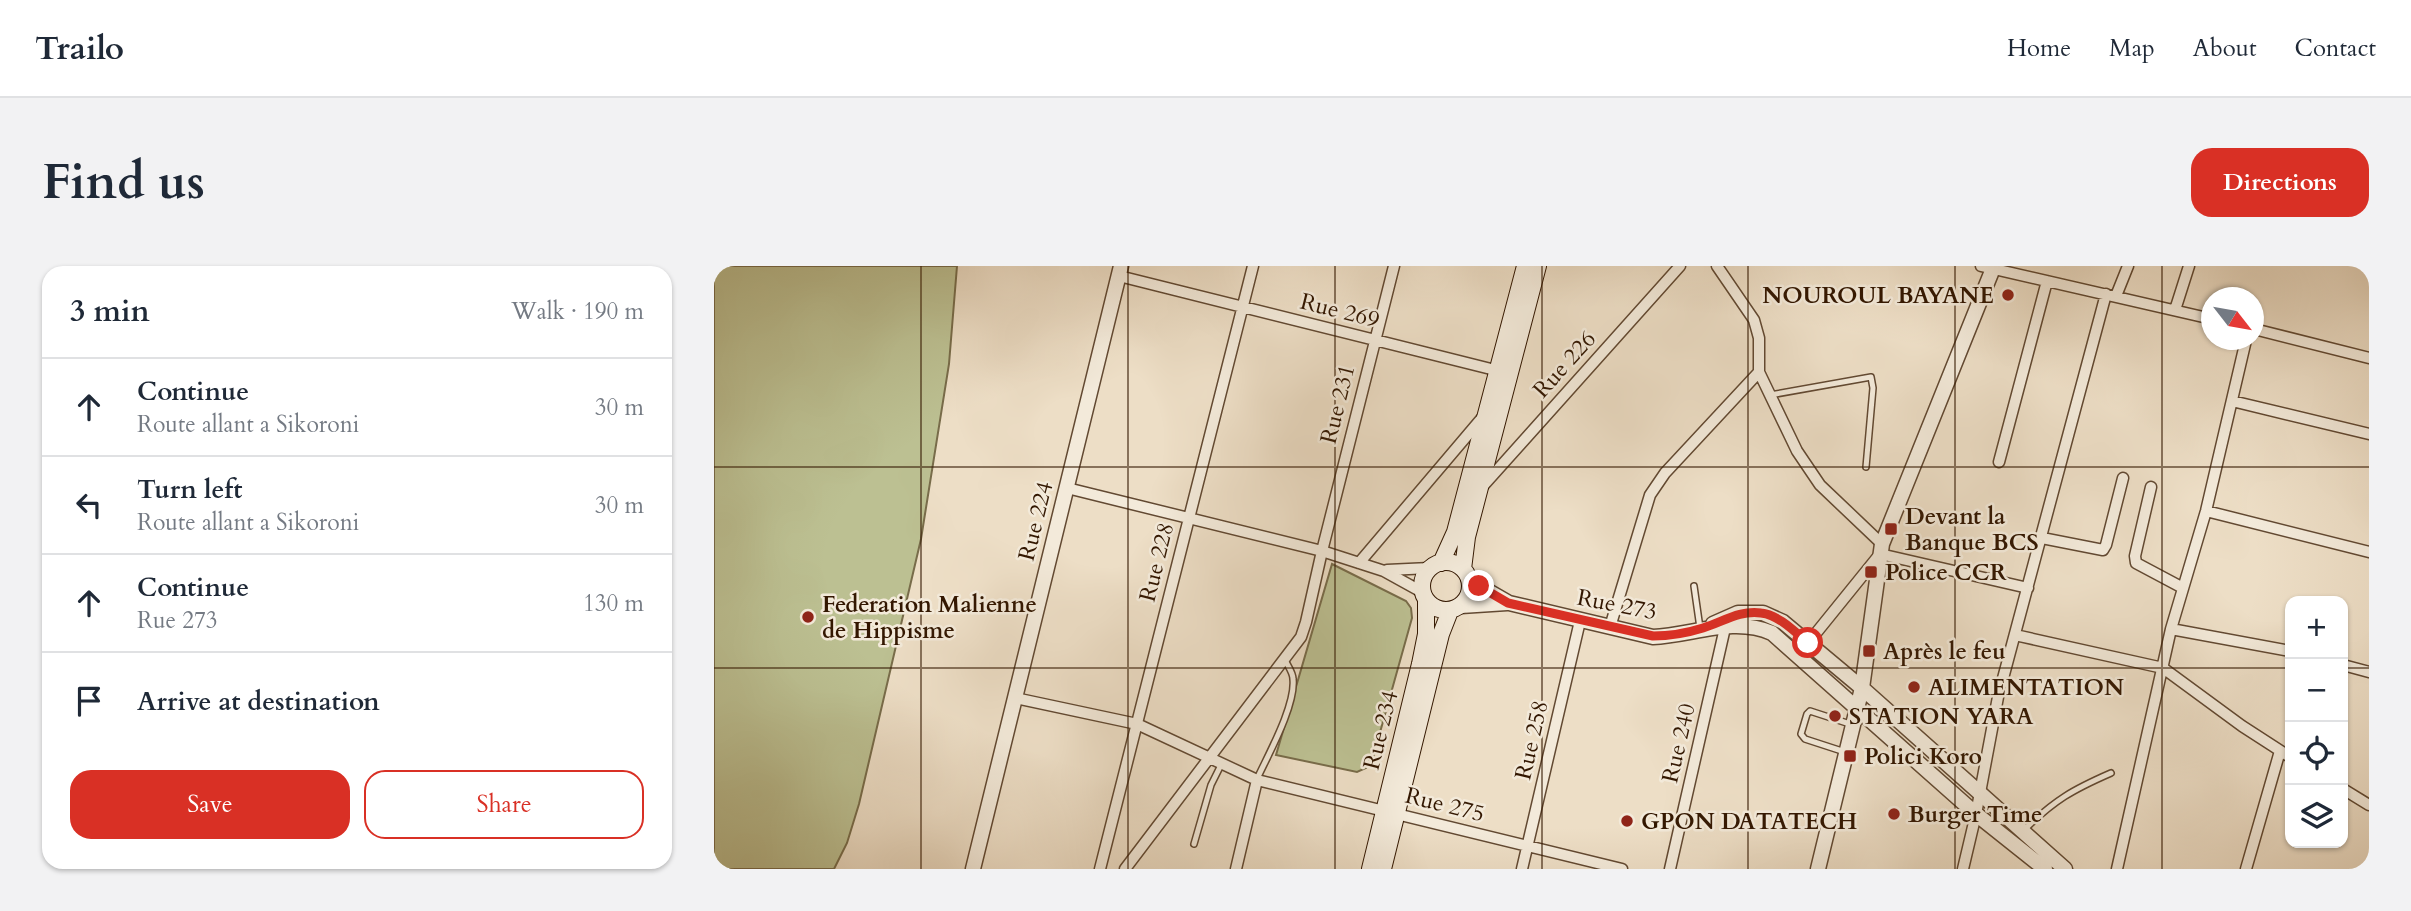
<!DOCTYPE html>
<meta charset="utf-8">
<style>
:root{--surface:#fff;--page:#f2f2f3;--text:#1f2937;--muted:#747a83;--line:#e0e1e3;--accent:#d93025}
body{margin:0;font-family:Cardo,serif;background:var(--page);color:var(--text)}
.controls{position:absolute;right:21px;bottom:21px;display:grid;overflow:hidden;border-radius:14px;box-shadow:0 2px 5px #0004}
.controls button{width:63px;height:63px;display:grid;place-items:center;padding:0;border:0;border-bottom:2px solid var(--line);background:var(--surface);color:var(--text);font:35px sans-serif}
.compass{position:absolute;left:1487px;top:21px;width:63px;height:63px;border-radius:50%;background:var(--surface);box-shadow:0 2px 5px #0004;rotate:121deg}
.stop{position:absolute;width:21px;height:21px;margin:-16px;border:5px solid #d93025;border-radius:50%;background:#fff}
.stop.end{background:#d93025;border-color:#fff;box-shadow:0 2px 7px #0008}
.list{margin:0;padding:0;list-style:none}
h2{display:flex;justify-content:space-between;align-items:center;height:91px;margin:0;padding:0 28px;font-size:30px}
h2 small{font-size:23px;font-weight:400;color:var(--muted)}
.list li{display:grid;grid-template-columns:46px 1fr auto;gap:21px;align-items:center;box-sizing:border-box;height:98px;padding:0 28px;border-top:2px solid var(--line)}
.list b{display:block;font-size:26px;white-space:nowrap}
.list p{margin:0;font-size:23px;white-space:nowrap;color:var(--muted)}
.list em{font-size:23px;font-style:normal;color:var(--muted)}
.actions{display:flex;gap:14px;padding:21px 28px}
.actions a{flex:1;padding:16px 0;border:2px solid var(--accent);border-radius:21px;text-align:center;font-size:24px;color:var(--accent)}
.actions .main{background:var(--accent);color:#fff}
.icon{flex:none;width:38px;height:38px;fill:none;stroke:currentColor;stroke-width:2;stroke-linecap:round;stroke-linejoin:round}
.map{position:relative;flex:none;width:1655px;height:603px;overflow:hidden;border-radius:21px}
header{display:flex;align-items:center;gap:42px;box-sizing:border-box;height:98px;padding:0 35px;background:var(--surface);border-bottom:2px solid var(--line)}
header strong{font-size:33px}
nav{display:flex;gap:38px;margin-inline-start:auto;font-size:24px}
.intro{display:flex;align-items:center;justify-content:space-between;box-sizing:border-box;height:168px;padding:0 42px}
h1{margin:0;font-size:49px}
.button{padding:18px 32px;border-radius:21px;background:var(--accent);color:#fff;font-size:24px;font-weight:700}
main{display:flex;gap:42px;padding:0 42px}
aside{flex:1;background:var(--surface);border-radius:21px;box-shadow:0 2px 5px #0004}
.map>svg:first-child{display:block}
</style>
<header>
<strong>Trailo</strong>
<nav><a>Home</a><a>Map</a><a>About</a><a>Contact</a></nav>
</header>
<div class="intro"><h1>Find us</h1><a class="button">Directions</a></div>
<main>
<aside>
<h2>3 min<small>Walk · 190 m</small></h2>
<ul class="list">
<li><svg class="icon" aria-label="ahead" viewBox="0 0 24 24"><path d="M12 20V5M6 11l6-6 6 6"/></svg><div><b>Continue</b><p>Route allant a Sikoroni</p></div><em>30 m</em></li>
<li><svg class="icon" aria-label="left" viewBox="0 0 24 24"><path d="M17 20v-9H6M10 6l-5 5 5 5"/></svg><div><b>Turn left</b><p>Route allant a Sikoroni</p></div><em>30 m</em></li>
<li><svg class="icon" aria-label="ahead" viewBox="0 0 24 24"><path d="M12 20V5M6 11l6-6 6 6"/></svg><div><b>Continue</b><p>Rue 273</p></div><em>130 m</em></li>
<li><svg class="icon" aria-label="arrive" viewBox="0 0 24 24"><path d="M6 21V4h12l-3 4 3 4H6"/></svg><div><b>Arrive at destination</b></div></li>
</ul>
<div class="actions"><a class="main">Save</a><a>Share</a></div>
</aside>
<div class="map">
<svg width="1655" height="603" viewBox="0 0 1655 603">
<rect width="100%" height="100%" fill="#eddec6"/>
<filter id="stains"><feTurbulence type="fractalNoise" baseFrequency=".00286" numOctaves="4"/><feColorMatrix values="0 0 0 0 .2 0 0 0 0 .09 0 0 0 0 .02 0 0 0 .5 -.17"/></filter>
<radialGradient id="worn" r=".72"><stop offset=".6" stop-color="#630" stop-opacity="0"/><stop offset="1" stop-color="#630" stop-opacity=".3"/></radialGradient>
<path fill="#bcc092" stroke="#786c4a" stroke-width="2" d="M0 0H243L235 98 207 273 145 538 133 577 120 603H0Z
M618 298 692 335 697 342 698 352 658 495 652 502 643 506 562 489Z"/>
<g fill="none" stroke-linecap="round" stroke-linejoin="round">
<g stroke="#624932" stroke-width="8">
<path id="service" d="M1056 129 1157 111 1159 122 1152 201
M980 320 986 362
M1131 486 1091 473 1087 468 1093 448 1096 445 1139 459
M543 513C554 489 582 439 579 413 579 406 573 399 570 392
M1311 563C1341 534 1358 524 1397 507
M480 578 497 519 508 497"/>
</g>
<g stroke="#624932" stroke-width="13">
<path id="minor" d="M1003 0 1040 54 1045 72V106L1083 185 1106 219 1168 278
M1267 0 1498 53
M405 10 789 106
M1402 30 1414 0
M1461 44 1475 0
M1540 63 1655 92
M1518 135 1655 168
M1285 196 1333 15
M769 220 966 0
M1437 221 1421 290 1422 297 1469 322
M353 222 608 285 670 305 708 326
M1492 245 1655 286
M1328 272 1389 284 1392 279 1409 212
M645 297 768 152
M673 304 716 302
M896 361 936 229 951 207 1045 106
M1457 363 1576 385
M1301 369 1449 402 1528 460 1576 491
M1094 377 1166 288 1314 322
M1629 399 1655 406
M301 432 423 458 543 514 908 603
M1629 523 1655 539
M386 603 539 0
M411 603 587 371 592 356 608 285 680 0
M522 603 543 514
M808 603 866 355
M956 603 1013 353
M1249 603 1262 548 1284 431 1392 28
M1403 603 1457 363 1492 245 1532 74
M1532 603 1566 485
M1655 603V602"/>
</g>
<g stroke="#624932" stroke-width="17">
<path id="tertiary" d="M755 314 795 337 939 371C979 369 1020 350 1058 367L1262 548 1331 603
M747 340 793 337
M999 358 1024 347H1049L1069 356 1148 422 1351 603
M259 603 407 0
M1104 603 1148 422 1168 278 1280 0"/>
</g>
<g stroke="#331701" stroke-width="18">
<path id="secondary" d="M708 320a24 24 0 1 1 48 0a24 24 0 1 1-48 0Z
M727 297 741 266 811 0
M749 303 753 271 824 0
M656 603 706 398 712 368V335
M669 603 727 368 736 345"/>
</g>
<use href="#service" stroke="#f3eada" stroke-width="5"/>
<use href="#minor" stroke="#f3eada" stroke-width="10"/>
<use href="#tertiary" stroke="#f3eada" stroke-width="14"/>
<use href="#secondary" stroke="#f3eada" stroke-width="16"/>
</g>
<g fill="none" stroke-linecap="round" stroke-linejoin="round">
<path stroke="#d93025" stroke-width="9" d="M765 320 794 337 939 370C956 370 973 367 989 362 1009 356 1025 344 1047 347 1065 349 1081 366 1094 377"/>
</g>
<path fill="none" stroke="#331701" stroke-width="2" stroke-opacity="0.55" d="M207 0V603M414 0V603M621 0V603M828 0V603M1034 0V603M1241 0V603M1448 0V603M0 201H1655M0 402H1576M1629 402H1655"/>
<g fill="#8f2418" stroke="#f3eada" stroke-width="2.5">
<circle cx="1294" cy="29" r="7"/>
<rect x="1170" y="256" width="14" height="14" rx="3.5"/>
<rect x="1150" y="299" width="14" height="14" rx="3.5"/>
<circle cx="94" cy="351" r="7"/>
<rect x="1148" y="378" width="14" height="14" rx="3.5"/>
<circle cx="1200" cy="421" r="7"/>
<circle cx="1121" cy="450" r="7"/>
<rect x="1129" y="483" width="14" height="14" rx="3.5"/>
<circle cx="1180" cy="548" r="7"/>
<circle cx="913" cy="555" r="7"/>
</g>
<g text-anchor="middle" stroke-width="5" stroke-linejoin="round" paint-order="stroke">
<g font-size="23" font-weight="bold" fill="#331701" stroke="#f3eada" text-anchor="start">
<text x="1280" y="37" text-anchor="end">NOUROUL BAYANE</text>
<text x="1191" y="258">Devant la<tspan x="1191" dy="26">Banque BCS</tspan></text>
<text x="1171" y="314">Police CCR</text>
<text x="108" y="346">Federation Malienne<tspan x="108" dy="26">de Hippisme</tspan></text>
<text x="1169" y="393">Après le feu</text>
<text x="1214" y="429">ALIMENTATION</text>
<text x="1135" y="458">STATION YARA</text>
<text x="1150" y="498">Polici Koro</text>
<text x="1194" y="556">Burger Time</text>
<text x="927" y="563">GPON DATATECH</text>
</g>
<g font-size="23" fill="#331701" stroke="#f3eada">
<text transform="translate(626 44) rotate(14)" y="8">Rue 269</text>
<text transform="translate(850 98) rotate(-48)" y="8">Rue 226</text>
<text transform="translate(623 138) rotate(-76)" y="8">Rue 231</text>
<text transform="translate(321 255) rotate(-76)" y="8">Rue 224</text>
<text transform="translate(442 296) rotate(-76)" y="8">Rue 228</text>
<text transform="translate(903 338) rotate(11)" y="8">Rue 273</text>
<text transform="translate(666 464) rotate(-76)" y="8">Rue 234</text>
<text transform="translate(817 474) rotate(-77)" y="8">Rue 258</text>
<text transform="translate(964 477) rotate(-77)" y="8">Rue 240</text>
<text transform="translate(731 538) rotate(14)" y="8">Rue 275</text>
</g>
</g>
<rect width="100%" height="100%" filter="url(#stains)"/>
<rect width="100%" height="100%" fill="url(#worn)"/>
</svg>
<div class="controls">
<button>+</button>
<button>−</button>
<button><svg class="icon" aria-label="locate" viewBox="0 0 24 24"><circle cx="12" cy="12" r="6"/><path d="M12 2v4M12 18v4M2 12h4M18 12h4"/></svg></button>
<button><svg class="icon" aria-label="layers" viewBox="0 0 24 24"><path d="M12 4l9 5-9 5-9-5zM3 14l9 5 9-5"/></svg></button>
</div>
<svg class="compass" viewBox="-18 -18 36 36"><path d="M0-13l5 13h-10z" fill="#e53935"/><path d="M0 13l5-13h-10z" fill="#747a83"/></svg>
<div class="stop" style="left:1094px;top:377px"></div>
<div class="stop end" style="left:765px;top:320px"></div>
</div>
</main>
